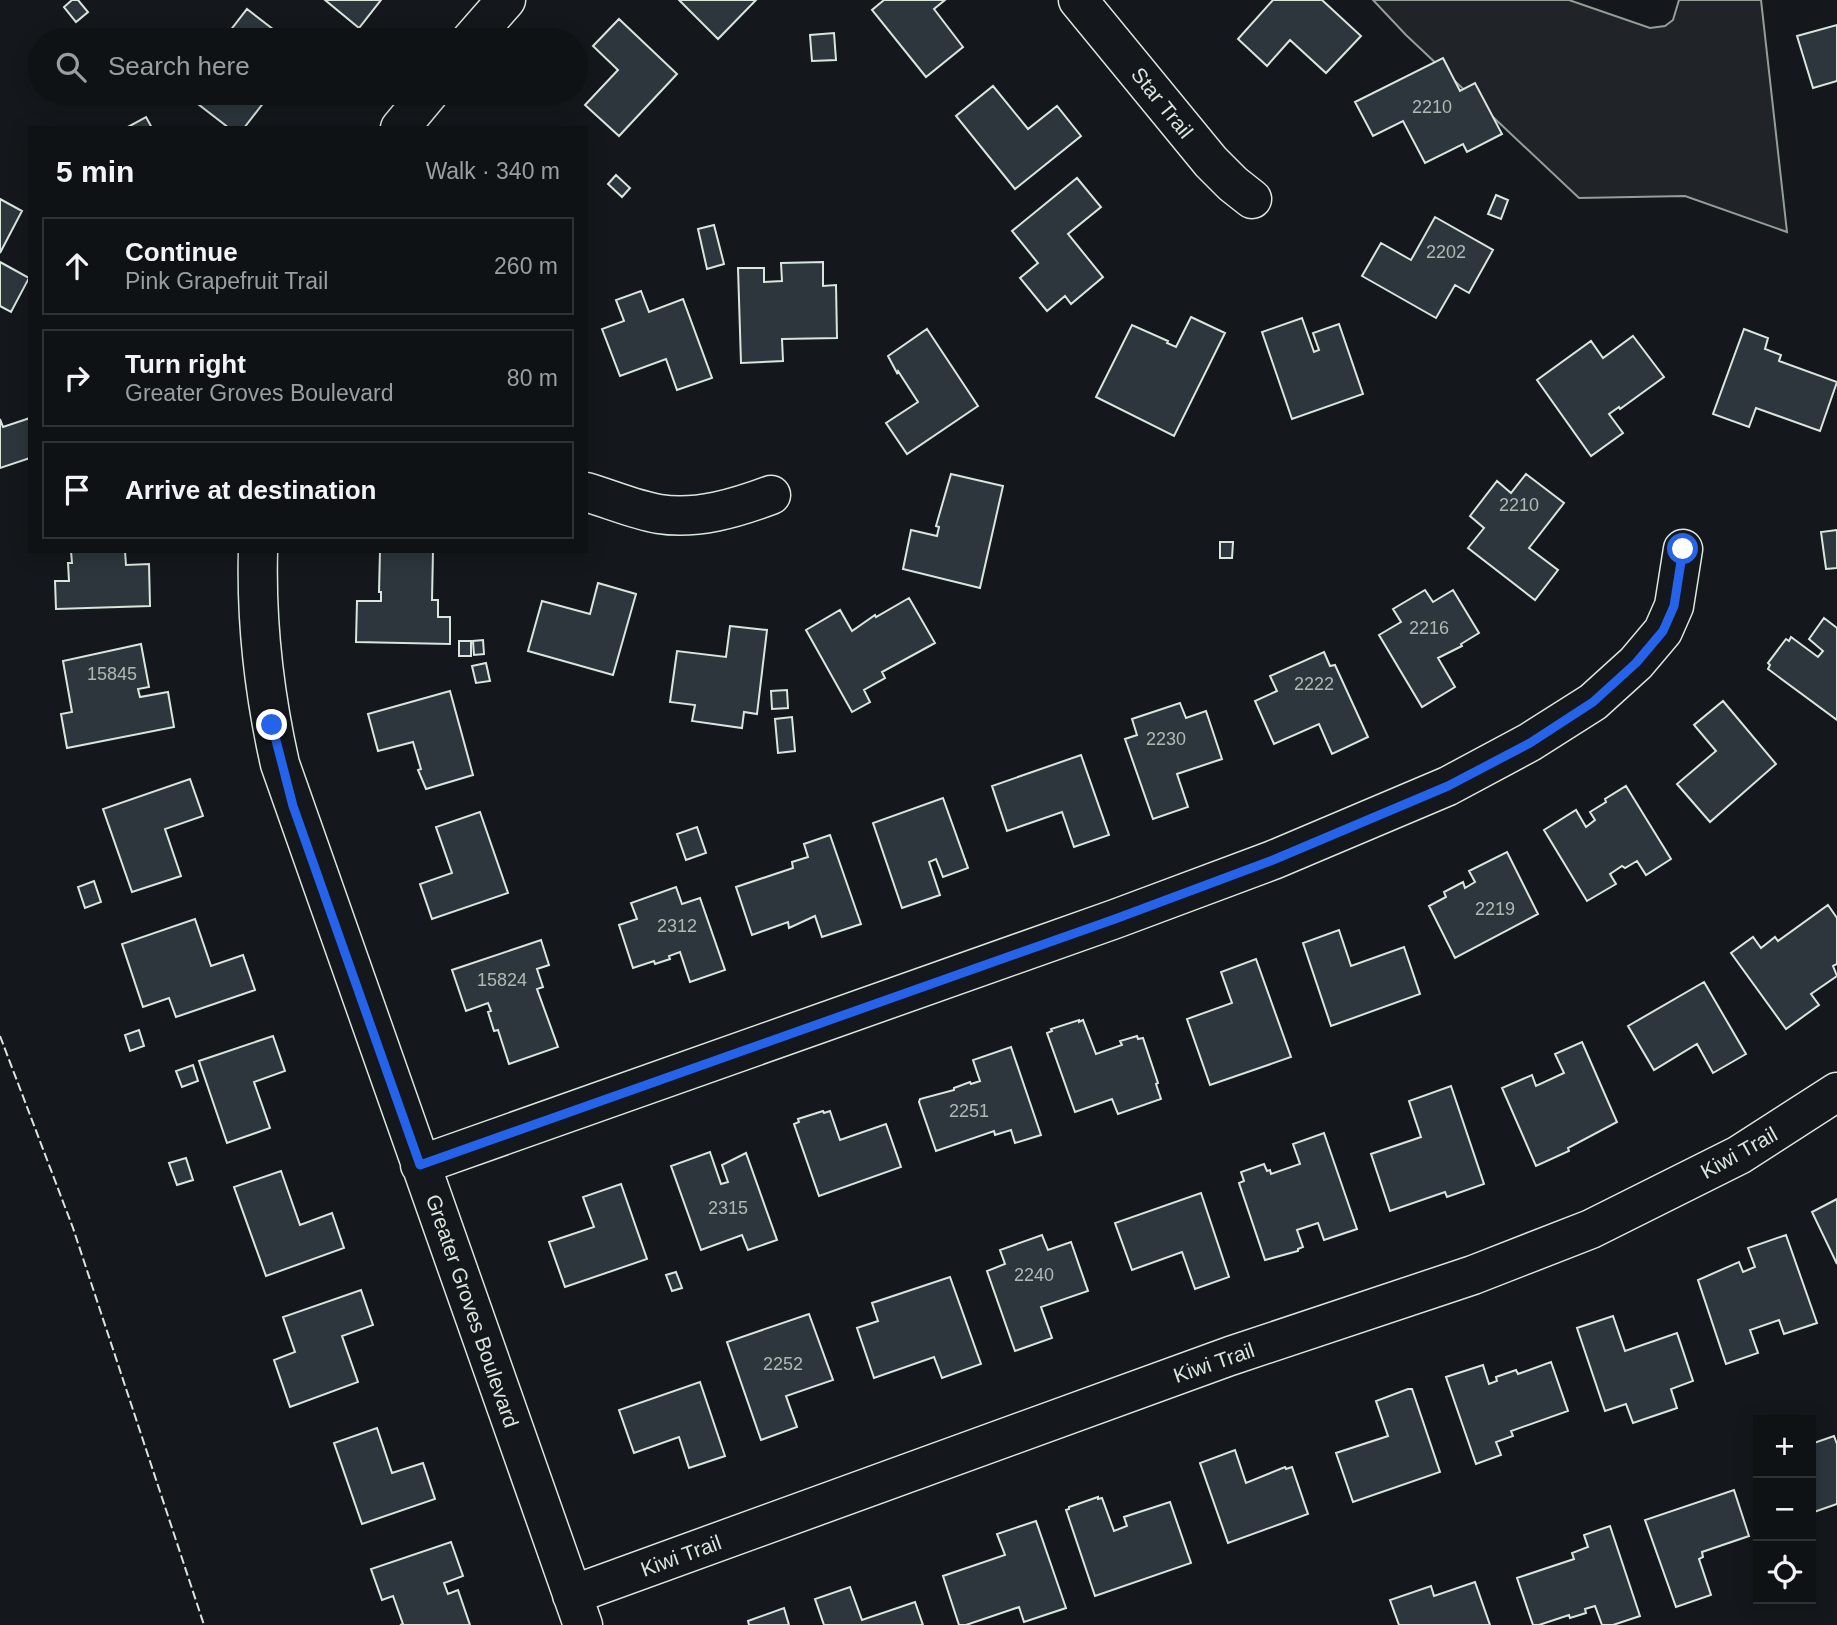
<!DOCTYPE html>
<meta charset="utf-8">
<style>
:root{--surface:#0f1215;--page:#1d2022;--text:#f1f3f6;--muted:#9b9ea0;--line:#2f3234}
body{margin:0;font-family:Arial,sans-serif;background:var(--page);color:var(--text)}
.controls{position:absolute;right:21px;bottom:21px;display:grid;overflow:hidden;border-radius:0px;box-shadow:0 4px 18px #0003}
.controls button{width:63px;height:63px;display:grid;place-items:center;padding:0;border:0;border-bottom:2px solid var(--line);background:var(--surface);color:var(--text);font:35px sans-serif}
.stop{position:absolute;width:21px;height:21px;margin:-16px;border:5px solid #2563eb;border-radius:50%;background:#fff}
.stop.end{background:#2563eb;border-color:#fff;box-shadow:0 2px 7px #0008}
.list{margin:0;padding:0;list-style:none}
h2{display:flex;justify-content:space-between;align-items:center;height:91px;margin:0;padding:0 28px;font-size:30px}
h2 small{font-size:23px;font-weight:400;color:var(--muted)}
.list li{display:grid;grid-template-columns:46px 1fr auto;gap:21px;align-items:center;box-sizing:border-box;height:98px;margin:0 14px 14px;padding:0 14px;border:2px solid var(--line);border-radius:0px}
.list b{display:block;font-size:26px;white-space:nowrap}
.list p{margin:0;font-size:23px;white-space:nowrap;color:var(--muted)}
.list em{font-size:23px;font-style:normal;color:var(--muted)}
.icon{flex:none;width:38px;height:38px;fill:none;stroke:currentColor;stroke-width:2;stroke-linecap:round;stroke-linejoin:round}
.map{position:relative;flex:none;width:1837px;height:1625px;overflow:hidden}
.search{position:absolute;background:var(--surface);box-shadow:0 4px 18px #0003;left:28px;top:28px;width:560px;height:77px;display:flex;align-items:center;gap:18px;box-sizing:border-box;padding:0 24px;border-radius:38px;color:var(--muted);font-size:26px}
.panel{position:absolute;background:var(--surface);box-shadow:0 4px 18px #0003;left:28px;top:126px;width:560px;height:427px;border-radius:0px}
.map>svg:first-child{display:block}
</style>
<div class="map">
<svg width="1837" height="1625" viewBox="0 0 1837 1625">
<rect width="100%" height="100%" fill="#14181c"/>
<path fill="#202428" stroke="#939e99" stroke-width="2" d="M1373 0H1569L1650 28 1665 26 1673 20 1679 0H1761L1787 232 1685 196 1579 198 1406 35Z"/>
<path fill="#2c363c" stroke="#d8e6dc" stroke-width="2" d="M72 0H78L88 12 76 22 64 7Z
M325 0H381L359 28Z
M679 0H756L718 39Z
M884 0H945L934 9 963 47 926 77 872 10Z
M1273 0H1322L1361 36 1326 73 1290 40 1267 66 1238 39Z
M247 9 287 40H223Z
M619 19 677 74 619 136 585 105 618 70 593 46Z
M1837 25V81L1813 88 1797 36Z
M834 33 836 60 812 61 810 35Z
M1443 58 1460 91 1475 83 1502 134 1467 152 1463 144 1425 163 1403 121 1373 136 1355 102Z
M993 86 1028 129 1057 106 1081 136 1015 189 956 116Z
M207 93H271L244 128H229L198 104Z
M146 117 152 128H126Z
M616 175 630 188 622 197 608 184Z
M1077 178 1101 207 1068 234 1103 277 1071 304 1065 296 1047 311 1020 278 1038 263 1012 231Z
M1496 195 1508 200 1501 219 1488 214Z
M0 199 22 211 0 253Z
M1435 217 1493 250 1469 293 1455 285 1436 318 1362 276 1381 243 1411 260Z
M714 225 724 264 707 269 698 229Z
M0 262 29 278 11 312 0 306Z
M823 262V286L836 285 837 338 782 339 783 361 741 363 738 268H764V282L782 281 781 263Z
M641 291 649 312 683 299 712 378 677 390 666 359 620 376 602 329 624 321 616 300Z
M1191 317 1225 333 1174 436 1096 397 1132 325 1168 341 1167 343 1176 347Z
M1302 318 1314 352 1319 350 1313 333 1339 324 1363 394 1292 419 1262 332Z
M927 329 978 406 907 454 886 423 918 402 898 371 897 373 888 356Z
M1744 329 1768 338 1765 349 1781 355 1779 361 1837 382 1820 431 1756 408 1749 427 1713 414Z
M1633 336 1664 377 1620 409 1619 407 1609 414 1623 433 1591 456 1537 380 1591 341 1603 358Z
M30 418V458L0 468V419L3 427Z
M951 474 1003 486 980 588 903 569 911 530 937 536 939 527 936 526Z
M1526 474 1564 503 1529 548 1558 570 1535 600 1468 548 1484 528 1470 516 1497 481 1511 493Z
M1837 530V568L1826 569 1821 532Z
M1220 542H1233L1232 558H1220Z
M71 551H125L126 565 149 564 150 606 56 609 55 581H69L68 563H72Z
M380 551H433L432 600H438V617H450V644L356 642 357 601H381V592H379Z
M598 583 636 594 613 675 528 651 542 601 590 614Z
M1425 590 1433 602 1453 590 1479 633 1461 644 1462 646 1438 658 1455 687 1422 707 1379 635 1401 622 1393 609Z
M909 598 935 643 882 672 885 678 864 690 870 702 852 712 806 630 840 610 852 631 875 615 876 617Z
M1824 618 1837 628V720L1768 669 1770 665 1768 663 1786 639 1789 641 1791 637 1818 657 1823 651 1809 639Z
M730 626 767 630 757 714 744 712 742 728 692 721 695 705 670 702 677 651 726 657Z
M483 640 484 654 474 655 473 641Z
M459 641H471V656H459Z
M141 644 149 687 138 689 140 697 168 692 174 727 67 748 61 714 72 712 63 661Z
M1324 652 1330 666 1335 665 1368 737 1332 754 1319 724 1274 744 1255 701 1277 691 1270 676Z
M486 663 490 681 476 683 472 666Z
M787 690 788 708 772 709 771 691Z
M450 691 473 775 426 789 418 770 421 769 413 742 378 751 368 714Z
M1723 701 1776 764 1710 822 1677 784 1716 751 1694 725Z
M1180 703 1186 718 1206 711 1222 759 1177 774 1188 807 1153 819 1125 739 1137 735 1132 719Z
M792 717 795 751 778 753 775 719Z
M1081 755 1109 835 1074 847 1062 812 1007 831 992 786Z
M190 779 203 816 165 829 181 876 132 892 103 809Z
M1626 786 1671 859 1646 875 1637 861 1625 868 1622 866 1610 874 1616 884 1587 901 1544 830 1576 810 1586 827 1595 820 1590 812 1606 802 1605 799Z
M943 798 968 868 943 877 936 859 929 862 940 895 902 908 873 823Z
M480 812 508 893 432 919 420 884 452 873 436 827Z
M697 827 706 853 686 860 677 834Z
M830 835 861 924 822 937 815 916 789 928 788 922 752 935 736 887 793 868 792 862 808 857 804 844Z
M1507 852 1538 914 1455 958 1429 906 1446 897 1444 892 1463 882 1465 888 1475 882 1469 871Z
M94 881 101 902 85 908 78 887Z
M676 887 682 904 700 898 725 970 690 982 680 952 669 956 670 959 655 964 654 961 633 968 619 925 637 919 631 903Z
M1828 905 1837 918V964L1833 966 1837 976 1811 994 1819 1005 1786 1029 1731 953 1753 937 1761 948 1775 937 1778 941Z
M195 919 211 966 243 955 255 990 176 1017 169 998 143 1007 122 944Z
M1339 930 1351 966 1404 947 1420 994 1331 1026 1303 943Z
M541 940 549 965 537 969 543 987 537 989 558 1047 509 1064 498 1030 494 1031 488 1012 491 1011 488 1003 466 1011 452 970Z
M1256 959 1291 1057 1210 1085 1187 1019 1232 1003 1221 972Z
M1704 982 1746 1054 1713 1073 1697 1044 1654 1070 1628 1026Z
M1079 1020V1022L1083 1020 1096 1054 1122 1045 1120 1041 1137 1036 1138 1039 1143 1038 1158 1083 1156 1084 1161 1099 1118 1114 1112 1099 1075 1112 1047 1033 1052 1031 1051 1029Z
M139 1030 144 1046 130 1051 125 1035Z
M273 1036 285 1071 254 1082 270 1128 227 1143 199 1061Z
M1582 1042 1617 1122 1568 1148 1569 1151 1536 1166 1502 1088 1532 1075 1536 1086 1564 1073 1555 1054Z
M1011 1047 1041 1135 1015 1143 1011 1130 995 1135 994 1131 936 1151 919 1102 920 1099 954 1090V1088L970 1082 971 1084 980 1081 973 1060Z
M193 1065 198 1081 182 1087 176 1071Z
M1451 1086 1484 1184 1447 1197 1445 1192 1390 1211 1371 1154 1421 1137 1409 1101Z
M823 1111 824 1113 830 1111 840 1140 886 1124 901 1167 819 1196 794 1124 799 1122 798 1119Z
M1324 1133 1357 1229 1324 1240 1318 1223 1297 1230 1303 1247 1298 1249V1251L1265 1260 1239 1183 1244 1181 1241 1172 1264 1164 1267 1171 1270 1170 1271 1174 1300 1164 1293 1144Z
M710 1152 721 1184 728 1182 722 1165 746 1153 777 1240 748 1250 742 1235 701 1250 671 1166Z
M186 1158 193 1180 177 1185 169 1163Z
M281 1171 300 1225 332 1213 344 1248 266 1276 234 1187Z
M621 1184 647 1259 565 1287 549 1242 594 1227 583 1197Z
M1201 1193 1229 1277 1195 1289 1182 1252 1132 1270 1115 1223Z
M1837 1199V1264L1812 1212Z
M1042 1235 1048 1250 1071 1242 1088 1291 1041 1307 1052 1338 1015 1351 987 1271 1005 1264 1000 1250Z
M1786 1235 1817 1323 1784 1334 1779 1320 1750 1330 1758 1353 1726 1364 1698 1280 1739 1262 1743 1272 1755 1267 1748 1248Z
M676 1272 682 1288 672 1291 666 1275Z
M950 1277 981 1364 942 1378 934 1357 874 1378 857 1328 878 1321 872 1303Z
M361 1290 373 1325 342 1336 358 1382 290 1407 274 1360 295 1352 283 1317Z
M809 1314 833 1380 786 1396 797 1427 761 1440 727 1342Z
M1613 1316 1625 1351 1677 1333 1693 1381 1671 1389 1677 1408 1633 1423 1626 1404 1605 1411 1577 1328Z
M1551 1362 1568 1411 1511 1431 1513 1436 1496 1442 1501 1455 1476 1464 1446 1377 1483 1365 1489 1384 1497 1381 1496 1377 1516 1370 1518 1374Z
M700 1382 725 1456 689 1468 679 1437 634 1453 619 1410Z
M1408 1389H1412L1440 1472 1353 1502 1336 1453 1388 1436 1376 1401Z
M377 1428 392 1473 423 1463 435 1499 362 1524 334 1443Z
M1834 1436 1837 1444V1504L1811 1513V1444Z
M1235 1450 1246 1483 1285 1467 1286 1469 1292 1467 1308 1514 1228 1543 1200 1463Z
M1734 1490 1749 1536 1702 1552 1703 1557 1699 1559 1711 1595 1676 1607 1645 1520Z
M1098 1497V1499L1102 1498 1114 1531 1127 1526 1124 1517 1170 1502 1191 1563 1095 1596 1066 1510 1069 1509V1507Z
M1036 1521 1066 1608 1024 1622 1019 1607 966 1625H959L943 1576 1005 1555 997 1534Z
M1610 1526 1640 1616 1613 1625H1602L1595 1606 1585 1609 1586 1613 1570 1618 1569 1615 1539 1625H1533L1517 1578 1574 1559 1572 1553 1588 1547 1584 1535Z
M451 1542 463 1576 444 1583 448 1594 458 1590 470 1625H400L403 1624 393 1596 382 1600 371 1569Z
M1475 1582 1490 1625H1399L1390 1600 1431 1586 1434 1596Z
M850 1587 862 1620 915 1602 923 1625H824L815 1599Z
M784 1608 789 1625H749L748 1621Z"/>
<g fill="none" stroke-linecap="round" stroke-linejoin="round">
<g stroke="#d8e6dc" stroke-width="41">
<path id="minor" d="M1078 0 1211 162 1233 184 1252 199
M471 40 506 0
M400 128 429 93
M586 492C610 499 635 510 659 514 697 520 736 508 771 495
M258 551C256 624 264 693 280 764L583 1625
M420 1165 1115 919 1273 860 1448 786 1530 742 1593 702 1636 663 1663 631 1674 606 1683 549
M572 1595 1230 1356 1473 1275 1591 1229 1739 1155 1837 1092"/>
</g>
<use href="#minor" stroke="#14181c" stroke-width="38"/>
<path stroke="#d8e6dc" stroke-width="2" stroke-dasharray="9 3.5" stroke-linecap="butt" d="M0 1036 73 1228 204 1625"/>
</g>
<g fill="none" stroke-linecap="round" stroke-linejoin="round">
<path stroke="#2563eb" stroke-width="9" d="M272 725 293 806 420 1165 1115 919 1273 860 1448 786 1530 743 1593 702 1636 663 1663 631 1674 606 1683 549"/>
</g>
<g text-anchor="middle" stroke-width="5" stroke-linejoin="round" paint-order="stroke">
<g font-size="18" fill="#adbab4">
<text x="1432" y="113">2210</text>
<text x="1446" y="258">2202</text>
<text x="1519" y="511">2210</text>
<text x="1429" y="634">2216</text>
<text x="112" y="680">15845</text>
<text x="1314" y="690">2222</text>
<text x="1166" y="745">2230</text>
<text x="1495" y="915">2219</text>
<text x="677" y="932">2312</text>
<text x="502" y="986">15824</text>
<text x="969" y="1117">2251</text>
<text x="728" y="1214">2315</text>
<text x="1034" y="1281">2240</text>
<text x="783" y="1370">2252</text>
</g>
<g font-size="21" fill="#d8e6dc" stroke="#14181c">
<text transform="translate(1162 103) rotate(51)" y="7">Star Trail</text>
<text transform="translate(1739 1153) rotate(-29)" y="7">Kiwi Trail</text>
<text transform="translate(472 1311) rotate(71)" y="7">Greater Groves Boulevard</text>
<text transform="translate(1214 1363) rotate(-19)" y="7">Kiwi Trail</text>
<text transform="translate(681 1556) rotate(-20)" y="7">Kiwi Trail</text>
</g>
</g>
</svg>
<div class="controls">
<button>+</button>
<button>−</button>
<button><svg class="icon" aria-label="locate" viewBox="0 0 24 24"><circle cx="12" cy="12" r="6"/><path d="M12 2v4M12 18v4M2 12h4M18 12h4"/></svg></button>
</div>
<div class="stop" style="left:1683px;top:549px"></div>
<div class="stop end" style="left:272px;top:725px"></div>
<div class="search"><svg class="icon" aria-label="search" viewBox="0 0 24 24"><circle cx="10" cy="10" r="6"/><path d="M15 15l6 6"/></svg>Search here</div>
<section class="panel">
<h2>5 min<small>Walk · 340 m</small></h2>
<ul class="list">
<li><svg class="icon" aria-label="ahead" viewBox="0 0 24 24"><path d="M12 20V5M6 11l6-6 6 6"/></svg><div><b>Continue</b><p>Pink Grapefruit Trail</p></div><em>260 m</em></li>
<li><svg class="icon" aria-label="right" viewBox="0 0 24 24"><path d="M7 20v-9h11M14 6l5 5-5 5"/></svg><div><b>Turn right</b><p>Greater Groves Boulevard</p></div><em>80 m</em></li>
<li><svg class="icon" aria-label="arrive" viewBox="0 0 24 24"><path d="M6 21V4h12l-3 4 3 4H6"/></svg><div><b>Arrive at destination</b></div></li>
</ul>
</section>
</div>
